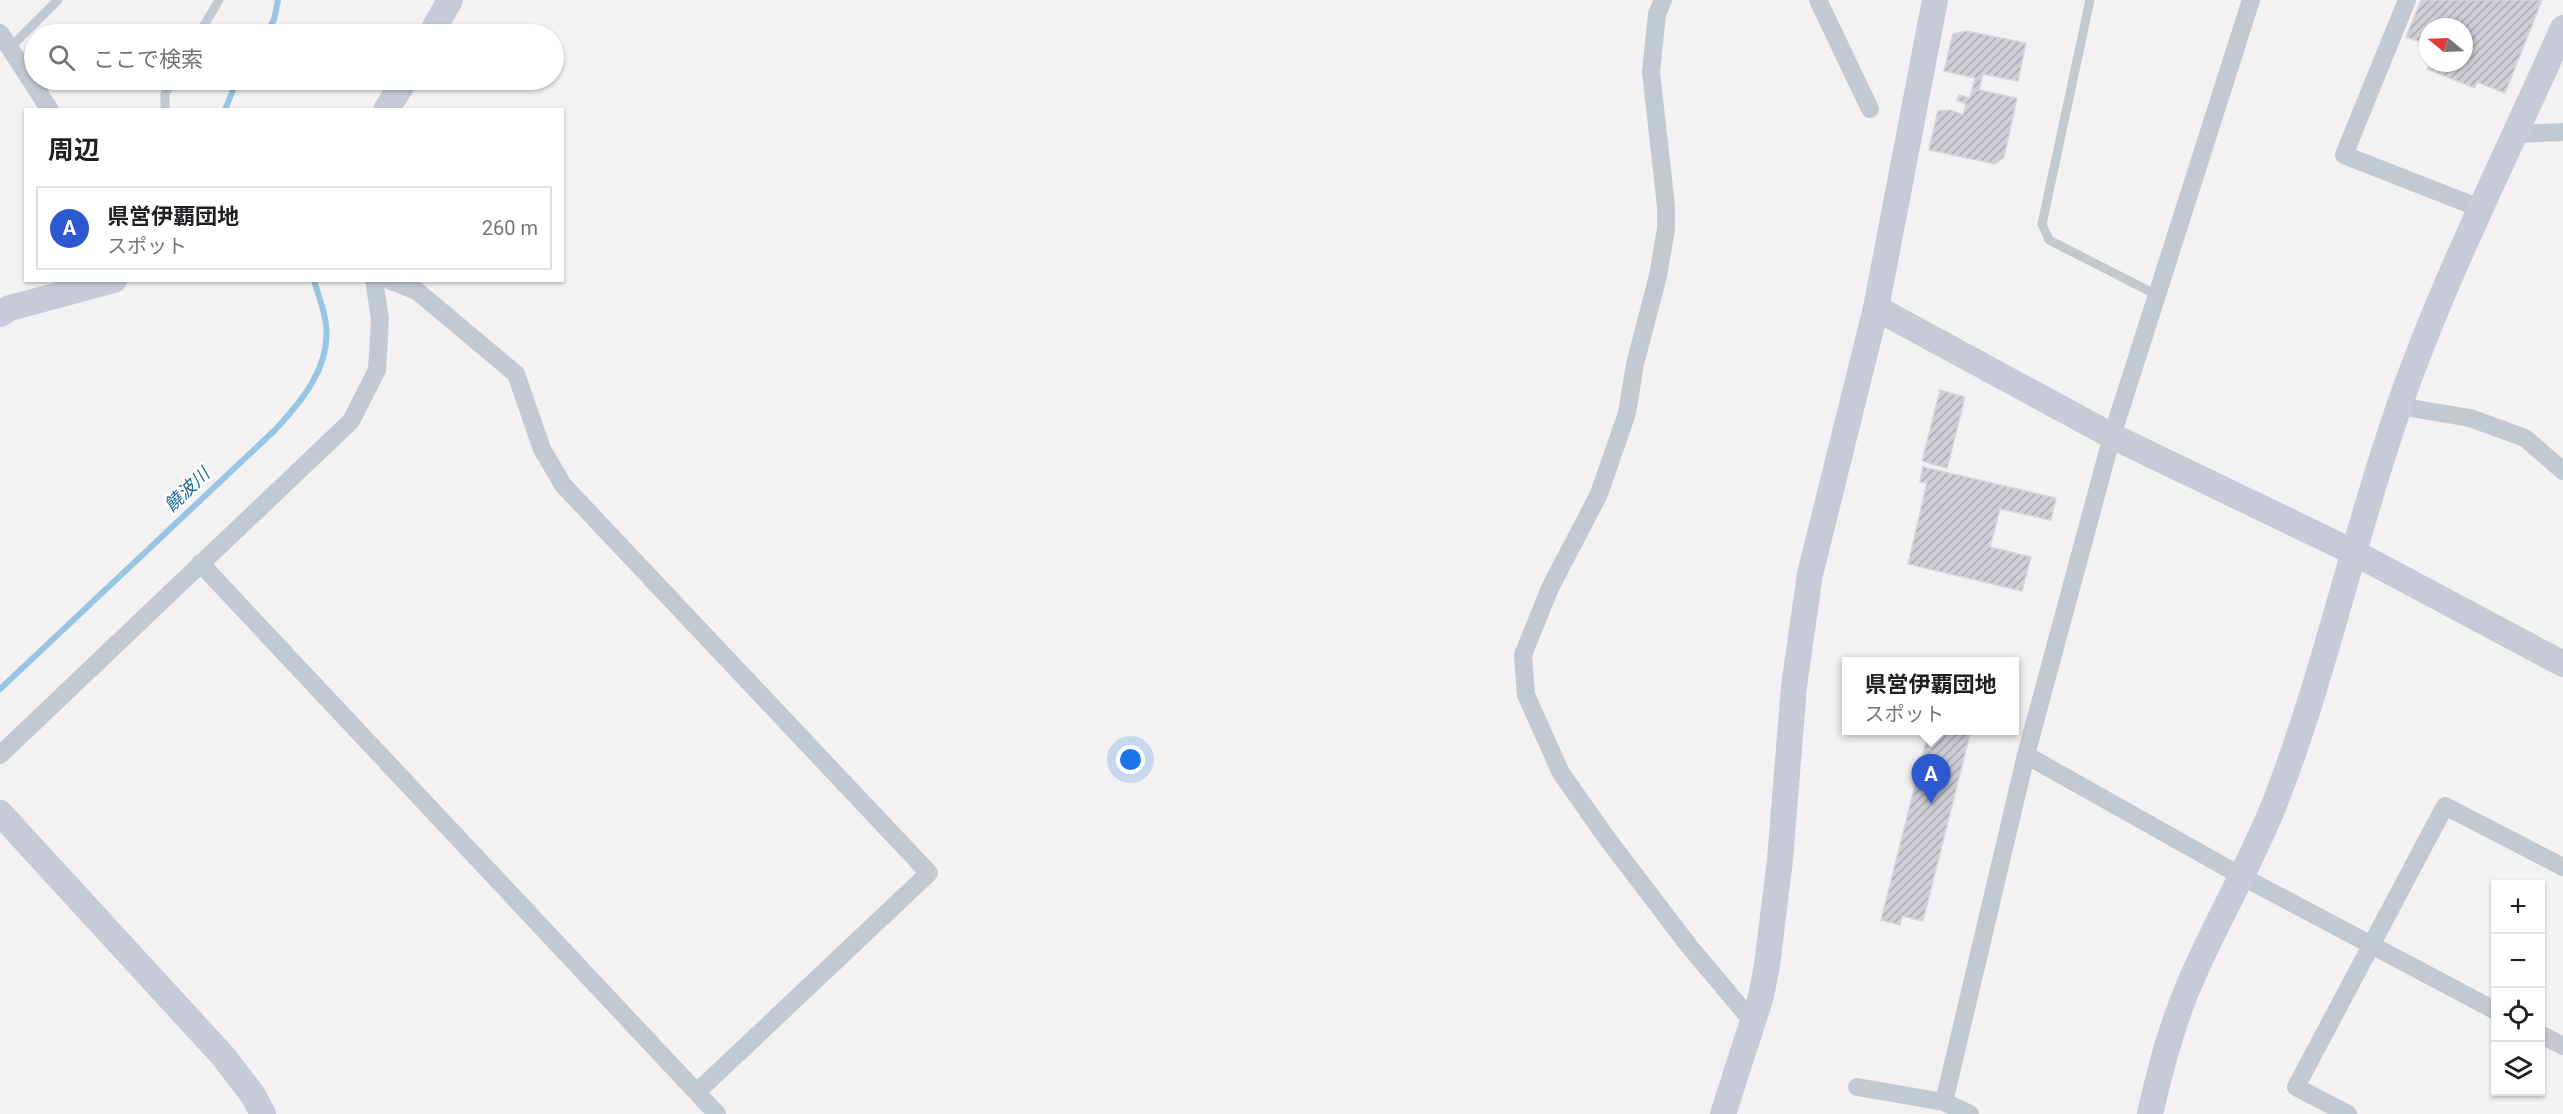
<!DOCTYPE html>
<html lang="ja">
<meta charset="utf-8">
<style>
:root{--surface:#fff;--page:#f2f2f2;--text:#202124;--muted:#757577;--line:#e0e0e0;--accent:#2e58d0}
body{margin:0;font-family:Roboto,"Noto Sans JP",sans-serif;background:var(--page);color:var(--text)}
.controls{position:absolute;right:18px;bottom:18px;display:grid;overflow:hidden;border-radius:0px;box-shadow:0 2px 4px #0004}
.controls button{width:54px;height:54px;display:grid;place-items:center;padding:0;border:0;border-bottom:2px solid var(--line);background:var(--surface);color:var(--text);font:30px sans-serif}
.compass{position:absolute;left:2419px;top:18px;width:54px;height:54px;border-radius:50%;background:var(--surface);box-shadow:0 2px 4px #0004;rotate:289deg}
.you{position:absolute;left:1131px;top:760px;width:21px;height:21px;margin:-15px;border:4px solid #fff;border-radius:50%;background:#1a73e8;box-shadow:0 0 0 9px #1a73e833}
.badge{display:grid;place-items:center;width:39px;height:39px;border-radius:50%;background:var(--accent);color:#fff;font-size:20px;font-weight:700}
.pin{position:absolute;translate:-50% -50px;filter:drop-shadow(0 2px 3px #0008)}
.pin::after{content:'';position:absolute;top:32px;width:21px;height:18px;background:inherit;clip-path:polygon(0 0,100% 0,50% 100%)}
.popup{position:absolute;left:1842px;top:657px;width:177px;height:78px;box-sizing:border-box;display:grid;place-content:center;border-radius:0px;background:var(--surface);filter:drop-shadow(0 2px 4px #0005);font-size:20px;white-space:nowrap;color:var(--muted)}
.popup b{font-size:22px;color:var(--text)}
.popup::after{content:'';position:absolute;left:50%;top:100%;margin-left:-12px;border:12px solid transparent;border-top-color:var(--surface)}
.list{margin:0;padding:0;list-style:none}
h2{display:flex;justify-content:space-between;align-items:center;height:78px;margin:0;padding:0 24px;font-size:26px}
h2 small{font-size:20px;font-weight:400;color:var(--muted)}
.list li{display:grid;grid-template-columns:39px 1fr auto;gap:18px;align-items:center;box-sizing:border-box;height:84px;margin:0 12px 12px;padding:0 12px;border:2px solid var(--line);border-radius:0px}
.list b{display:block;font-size:22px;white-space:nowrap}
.list p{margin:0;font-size:20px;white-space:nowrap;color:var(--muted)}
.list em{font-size:20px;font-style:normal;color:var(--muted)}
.icon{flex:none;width:33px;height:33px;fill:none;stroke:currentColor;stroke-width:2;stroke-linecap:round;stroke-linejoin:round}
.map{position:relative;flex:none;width:2563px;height:1114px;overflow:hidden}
.search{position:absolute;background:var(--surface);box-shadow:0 2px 4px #0004;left:24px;top:24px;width:540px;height:66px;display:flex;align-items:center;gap:15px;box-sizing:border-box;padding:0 21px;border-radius:33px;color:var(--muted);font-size:22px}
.panel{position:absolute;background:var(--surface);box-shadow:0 2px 4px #0004;left:24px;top:108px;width:540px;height:174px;border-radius:0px}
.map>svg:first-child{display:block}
</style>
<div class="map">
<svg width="2563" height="1114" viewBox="0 0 2563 1114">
<defs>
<pattern id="building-hatch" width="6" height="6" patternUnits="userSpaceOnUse" patternTransform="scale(1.5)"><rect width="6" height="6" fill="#cecfd5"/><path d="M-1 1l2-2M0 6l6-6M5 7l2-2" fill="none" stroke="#a9aab0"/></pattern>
</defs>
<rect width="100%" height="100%" fill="#f3f1f1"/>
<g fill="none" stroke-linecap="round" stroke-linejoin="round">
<path stroke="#97c5e3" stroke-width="6" d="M265 34 274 20 278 0
M225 110 237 80
M0 689 275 430C301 402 331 367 326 325 325 311 318 295 314 280"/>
</g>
<path fill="url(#building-hatch)" stroke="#d6d6db" stroke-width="1.5" d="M2421 0H2542L2505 93 2477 82 2475 88 2427 69 2430 63H2464V27H2428V45L2406 37Z
M1966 31 2026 43 2018 81 1983 74 1979 90 2017 98 2004 157 1995 164 1929 150 1938 111 1951 110 1963 115 1966 104 1957 100 1959 95 1970 98 1975 78 1944 71 1953 34Z
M1940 390 1965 397 1947 468 1922 461Z
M1923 467 2056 498 2051 520 2000 509 1990 547 2031 557 2022 591 1908 564 1927 483 1920 482Z
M1929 730H1971L1923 921 1902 916 1900 925 1881 920Z"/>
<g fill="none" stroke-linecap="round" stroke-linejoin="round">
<path stroke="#c3c9d1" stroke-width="9" d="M2090 0 2042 224 2049 240 2157 295
M199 34 219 0
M10 48 58 0
M165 110V94L173 80"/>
<path stroke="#c3c9d1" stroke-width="18" d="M1663 0 1657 14 1651 72 1666 206V229L1658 276 1635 364 1627 413 1599 494 1550 588 1523 655 1526 695 1561 773 1606 837 1689 946 1752 1021
M1818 0 1870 109
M2407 0 2344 155 2482 209
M0 33 50 110
M2516 134 2563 132
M389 280 417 291 516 374 542 449 563 485 929 873 697 1092
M2399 406 2470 418 2525 438 2563 471
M200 563 717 1114
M0 755 351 421 377 370 380 319 374 280
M2026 755 2243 877 2496 1011
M2540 1034 2563 1046
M1857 1087 1944 1102 1970 1114
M1944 1102 2026 755 2112 436 2251 0
M2348 1114 2296 1087 2445 806 2563 867"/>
<path stroke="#c6cbd7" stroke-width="26" d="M431 34 450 0
M386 110 405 80
M1876 308 2112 436 2355 553 2563 664
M0 314 10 308 114 280
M0 813 223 1056 253 1095 263 1114
M1723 1114 1761 996 1767 965 1780 860 1794 686 1810 574 1876 308 1935 0
M2150 1114C2160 1070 2171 1027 2189 985 2215 923 2251 864 2276 800 2326 671 2354 534 2400 404 2445 275 2508 153 2563 28"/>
</g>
<g text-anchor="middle" stroke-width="4.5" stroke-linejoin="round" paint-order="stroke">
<g font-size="18" font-style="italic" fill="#1d6b9d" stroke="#fff">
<text transform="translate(187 490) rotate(-44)" y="6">饒波川</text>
</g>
</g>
</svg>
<div class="controls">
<button>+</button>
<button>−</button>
<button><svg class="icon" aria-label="locate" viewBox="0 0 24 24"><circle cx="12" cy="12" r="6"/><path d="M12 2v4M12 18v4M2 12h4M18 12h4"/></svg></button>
<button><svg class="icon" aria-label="layers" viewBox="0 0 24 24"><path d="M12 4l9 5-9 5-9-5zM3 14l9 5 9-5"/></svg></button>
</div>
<svg class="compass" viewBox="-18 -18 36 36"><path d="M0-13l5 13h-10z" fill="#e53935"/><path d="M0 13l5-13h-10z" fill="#757577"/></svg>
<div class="you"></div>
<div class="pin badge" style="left:1931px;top:804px">A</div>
<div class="popup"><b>県営伊覇団地</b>スポット</div>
<div class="search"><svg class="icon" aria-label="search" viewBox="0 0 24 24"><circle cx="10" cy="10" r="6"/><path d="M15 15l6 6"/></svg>ここで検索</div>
<section class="panel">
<h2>周辺<small></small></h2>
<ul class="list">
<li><span class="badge">A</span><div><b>県営伊覇団地</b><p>スポット</p></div><em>260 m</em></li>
</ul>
</section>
</div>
